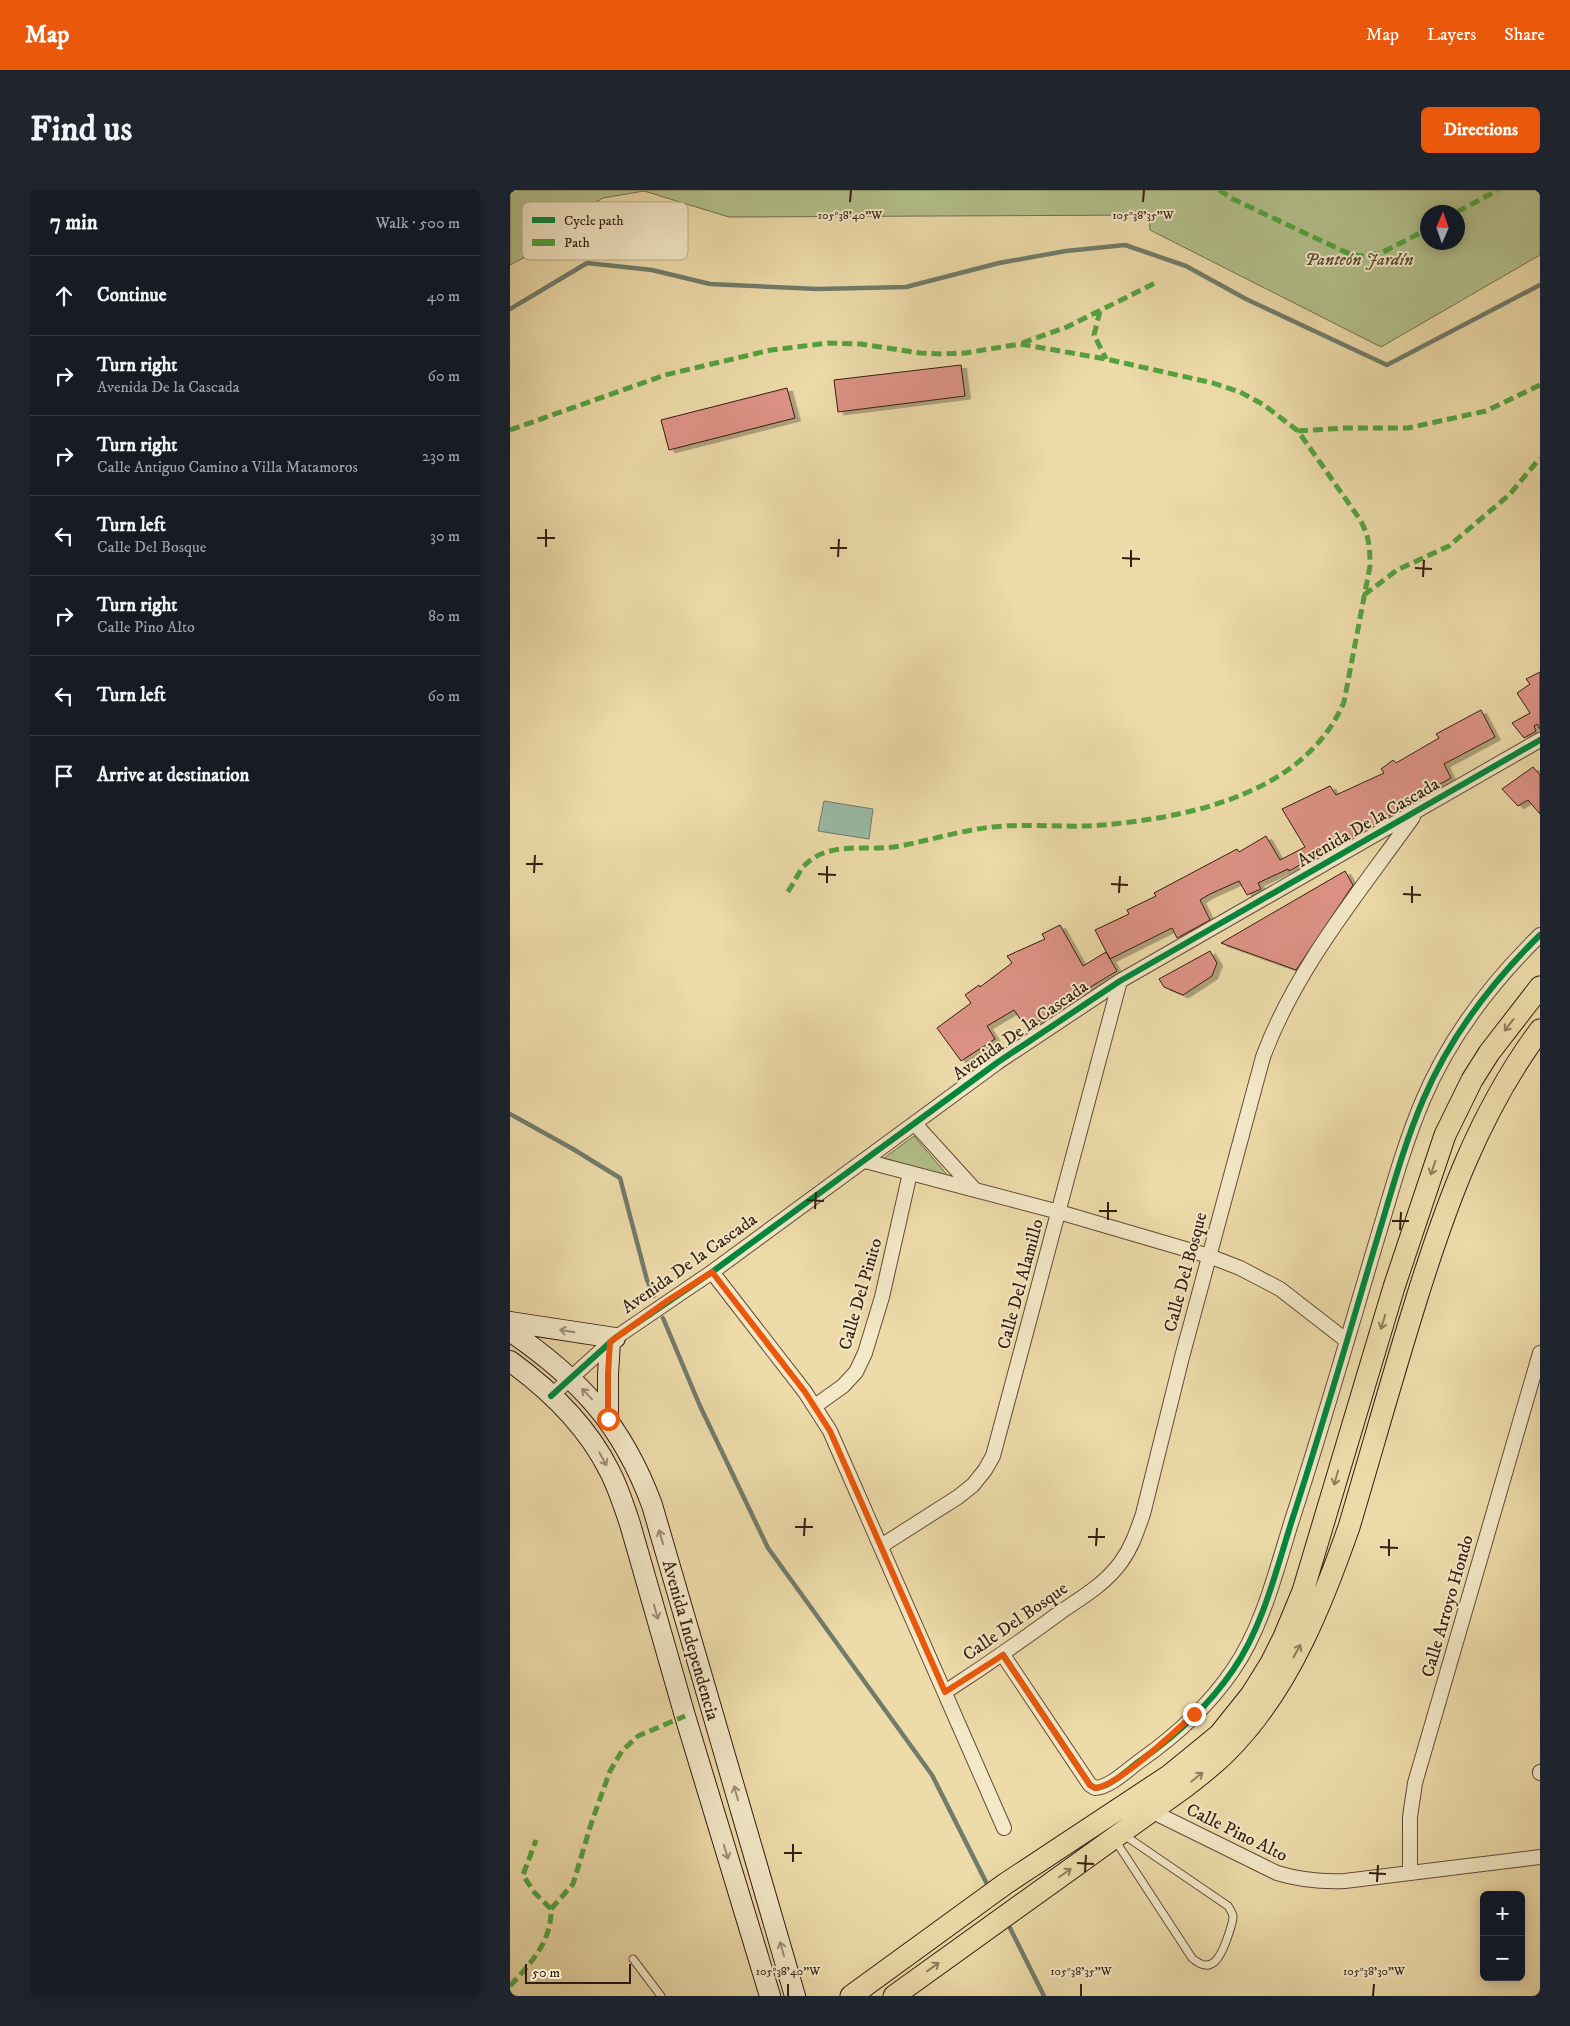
<!DOCTYPE html>
<meta charset="utf-8">
<style>
:root{--surface:#171b24;--page:#20242c;--text:#f1f3f6;--muted:#9ea1a6;--line:#363941;--accent:#ea580c}
body{margin:0;font-family:"IM FELL DW Pica",serif;background:var(--page);color:var(--text)}
.controls{position:absolute;right:15px;bottom:15px;display:grid;overflow:hidden;border-radius:8px;box-shadow:0 2px 12px #0003}
.controls button{width:45px;height:45px;display:grid;place-items:center;padding:0;border:0;border-bottom:1px solid var(--line);background:var(--surface);color:var(--text);font:25px sans-serif}
.compass{position:absolute;left:910px;top:15px;width:45px;height:45px;border-radius:50%;background:var(--surface);box-shadow:0 2px 12px #0003;rotate:2deg}
.scale{position:absolute;left:15px;bottom:12px;width:106px;box-sizing:border-box;padding-left:5px;border:2px solid #351d11;border-top:0;font-size:14px;line-height:18px;white-space:nowrap;color:#351d11;-webkit-text-stroke:4px #f3e8c7;paint-order:stroke}
.stop{position:absolute;width:15px;height:15px;margin:-11px;border:4px solid #ea580c;border-radius:50%;background:#fff}
.stop.end{background:#ea580c;border-color:#fff;box-shadow:0 1px 5px #0008}
.list{margin:0;padding:0;list-style:none}
h2{display:flex;justify-content:space-between;align-items:center;height:65px;margin:0;padding:0 20px;font-size:21px}
h2 small{font-size:16px;font-weight:400;color:var(--muted)}
.list li{display:grid;grid-template-columns:32px 1fr auto;gap:15px;align-items:center;box-sizing:border-box;height:80px;padding:0 20px;border-top:1px solid var(--line)}
.list b{display:block;font-size:19px;white-space:nowrap}
.list p{margin:0;font-size:16px;white-space:nowrap;color:var(--muted)}
.list em{font-size:16px;font-style:normal;color:var(--muted)}
.icon{flex:none;width:28px;height:28px;fill:none;stroke:currentColor;stroke-width:2;stroke-linecap:round;stroke-linejoin:round}
.map{position:relative;flex:none;width:1030px;height:1806px;overflow:hidden;border-radius:8px}
header{display:flex;align-items:center;gap:30px;box-sizing:border-box;height:70px;padding:0 25px;background:var(--accent);color:#fff}
header strong{font-size:24px}
nav{display:flex;gap:28px;margin-inline-start:auto;font-size:18px}
.intro{display:flex;align-items:center;justify-content:space-between;box-sizing:border-box;height:120px;padding:0 30px}
h1{margin:0;font-size:35px}
.button{padding:12px 22px;border-radius:8px;background:var(--accent);color:#fff;font-size:18px;font-weight:700}
main{display:flex;gap:30px;padding:0 30px}
aside{flex:1;background:var(--surface);border-radius:8px;box-shadow:0 2px 12px #0003}
.map>svg:first-child{display:block}
</style>
<header>
<strong>Map</strong>
<nav><a>Map</a><a>Layers</a><a>Share</a></nav>
</header>
<div class="intro"><h1>Find us</h1><a class="button">Directions</a></div>
<main>
<aside>
<h2>7 min<small>Walk · 500 m</small></h2>
<ul class="list">
<li><svg class="icon" aria-label="ahead" viewBox="0 0 24 24"><path d="M12 20V5M6 11l6-6 6 6"/></svg><div><b>Continue</b></div><em>40 m</em></li>
<li><svg class="icon" aria-label="right" viewBox="0 0 24 24"><path d="M7 20v-9h11M14 6l5 5-5 5"/></svg><div><b>Turn right</b><p>Avenida De la Cascada</p></div><em>60 m</em></li>
<li><svg class="icon" aria-label="right" viewBox="0 0 24 24"><path d="M7 20v-9h11M14 6l5 5-5 5"/></svg><div><b>Turn right</b><p>Calle Antiguo Camino a Villa Matamoros</p></div><em>230 m</em></li>
<li><svg class="icon" aria-label="left" viewBox="0 0 24 24"><path d="M17 20v-9H6M10 6l-5 5 5 5"/></svg><div><b>Turn left</b><p>Calle Del Bosque</p></div><em>30 m</em></li>
<li><svg class="icon" aria-label="right" viewBox="0 0 24 24"><path d="M7 20v-9h11M14 6l5 5-5 5"/></svg><div><b>Turn right</b><p>Calle Pino Alto</p></div><em>80 m</em></li>
<li><svg class="icon" aria-label="left" viewBox="0 0 24 24"><path d="M17 20v-9H6M10 6l-5 5 5 5"/></svg><div><b>Turn left</b></div><em>60 m</em></li>
<li><svg class="icon" aria-label="arrive" viewBox="0 0 24 24"><path d="M6 21V4h12l-3 4 3 4H6"/></svg><div><b>Arrive at destination</b></div></li>
</ul>
</aside>
<div class="map">
<svg width="1030" height="1806" viewBox="0 0 1030 1806">
<defs>
<filter id="shadow"><feDropShadow dx="5.5" dy="3" stdDeviation="0" flood-color="#0004"/></filter>
</defs>
<rect width="100%" height="100%" fill="#eddba9"/>
<filter id="stains"><feTurbulence type="fractalNoise" baseFrequency=".004" numOctaves="4"/><feColorMatrix values="0 0 0 0 .2 0 0 0 0 .09 0 0 0 0 .02 0 0 0 .5 -.17"/></filter>
<radialGradient id="worn" r=".72"><stop offset=".6" stop-color="#630" stop-opacity="0"/><stop offset="1" stop-color="#630" stop-opacity=".3"/></radialGradient>
<path fill="#b3c18c" stroke="#746f4e" fill-rule="evenodd" d="M0 0H1030V65L871 157 640 40 639 25 219 27 134 1 93 8 70 21 53 47 0 75ZM948 22V52H918V22Z
M404 946 439 987 374 968Z"/>
<path fill="#99bba7" stroke="#717c6b" d="M314 611 363 619 359 649 308 641Z"/>
<g fill="none" stroke-linecap="round" stroke-linejoin="round">
<path stroke="#717c6b" stroke-width="4.5" d="M0 119 77 73 142 80 200 94 308 99 396 97 489 73 556 61 615 55 676 76 736 109 877 175 1030 95
M0 924 63 959 110 988 137 1090 144 1106
M153 1128 190 1216 258 1358 422 1585 477 1694
M500 1738 534 1806"/>
</g>
<path fill="#dd9386" stroke="#351d11" filter="url(#shadow)" d="M451 175 455 206 328 222 324 190Z
M277 198 285 228 159 260 151 230Z
M1030 482V539L1027 534 1024 536 1026 541 1014 548 1002 533 1020 523 1007 503 1020 494 1016 489Z
M971 520 985 547 934 574 941 588 914 603 915 606 779 681 778 679 748 693 751 699 737 705 729 691 700 704 690 710 700 730 667 748 662 738 600 769 585 740 619 724 617 720 646 706 644 703 727 659 729 662 756 646 770 670 795 657 772 619 820 596 826 605 874 583 871 579 883 570 886 573 929 548 926 544Z
M1023 577 1030 585V624L1018 610 1008 616 992 599Z
M835 681 843 695 786 780 711 753Z
M550 735 573 776 596 762 607 781 567 805 517 839 504 820 477 836 485 849 451 871 427 838 461 813 455 805 469 795 470 797 502 773 497 766 535 749 532 744Z
M700 761 707 773 702 786 673 805 654 797 649 789Z"/>
<g fill="none" stroke-linecap="round" stroke-linejoin="round">
<g stroke="#634c37" stroke-width="9">
<path id="lane" d="M605 1650 682 1768C702 1786 711 1766 717 1749 719 1742 723 1734 723 1726 722 1722 720 1719 718 1716L614 1645
M123 1769 151 1806"/>
</g>
<g stroke="#634c37" stroke-width="16">
<path id="street" d="M405 934 465 1000
M355 971 549 1022 699 1066 730 1078 770 1099 837 1151
M202 1082 295 1202 320 1241 494 1638
M41 1206 105 1148 202 1082 488 872 610 791 1030 550
M305 1216 333 1196 346 1182 355 1163 372 1107 400 983
M371 1356 448 1307 463 1295 475 1280 483 1266 610 791
M493 1465 580 1595 585 1598C601 1597 618 1579 631 1570 665 1546 700 1514 723 1480 753 1437 767 1377 783 1327 812 1238 838 1147 865 1056 880 1007 893 957 913 910 940 846 981 793 1030 745
M435 1502C475 1476 514 1449 552 1421 573 1407 596 1393 611 1372 622 1357 627 1341 633 1324L672 1167 753 867C786 778 848 704 903 627
M1030 1582V1583
M635 1618 767 1683C790 1690 811 1692 835 1691L1030 1667
M900 1683V1627L905 1593 1030 1163"/>
</g>
<g stroke="#351d11" stroke-width="22">
<path id="secondary" d="M0 1132 105 1148
M0 1141C70 1189 112 1234 142 1315L285 1806
M0 1171C40 1200 77 1236 99 1280 108 1297 114 1316 120 1334L175 1526 260 1806
M98 1229V1184L100 1152"/>
</g>
<g stroke="#351d11" stroke-width="23">
<path id="primary" d="M341 1806 495 1694 660 1585 709 1545 741 1505 761 1473 774 1447 793 1401 884 1097 935 945 962 890 979 863 1030 797
M384 1806 675 1597C693 1583 711 1569 726 1552 781 1493 813 1411 839 1337 861 1263 882 1188 905 1114 935 1017 969 922 1030 840"/>
</g>
<use href="#lane" stroke="#f3e8c7" stroke-width="7"/>
<use href="#street" stroke="#f3e8c7" stroke-width="14"/>
<use href="#secondary" stroke="#f3e8c7" stroke-width="20"/>
<use href="#primary" stroke="#eddba9" stroke-width="21"/>
<path stroke="#53a23f" stroke-width="5" stroke-dasharray="10 5" stroke-linecap="butt" d="M709 0 723 9 801 46 840 64 850 66 871 63 918 39
M947 22 988 0
M590 121 584 145 596 169
M512 153 557 137 645 93
M0 240 155 185 261 160 319 153 351 154 410 163 432 164 455 163 510 154 596 169 703 193 730 202 754 215 788 241 849 328C859 345 860 356 860 376L834 512C795 603 682 627 593 635 560 638 527 634 494 636 458 638 426 649 390 656 359 662 318 649 293 677 287 685 283 695 277 703
M788 241 835 238H898L976 221 1030 195
M854 405 887 380 939 356 999 305 1030 268
M41 1719 63 1694 82 1631 100 1581 112 1561 128 1546 175 1526
M0 1796C21 1773 42 1751 41 1719L24 1702 13 1685 26 1650"/>
<g stroke="#f3e8c7" stroke-width="9">
<path id="cycleway" d="M41 1206 105 1148 202 1082 488 872 610 791 1030 550
M493 1465 580 1595 585 1598C601 1597 618 1579 631 1570 665 1546 700 1514 723 1480 753 1437 767 1377 783 1327 812 1238 838 1147 865 1056 880 1007 893 957 913 910 940 846 981 793 1030 745"/>
</g>
<use href="#cycleway" stroke="#00873e" stroke-width="6"/>
</g>
<defs><path id="oneway-shaft" d="M-6 0H5M1.5-3L5.5 0L1.5 3" fill="none" stroke-width="1.6" stroke-linecap="round" stroke-linejoin="round" transform="scale(1.25)"/></defs>
<g stroke="#917c5d">
<use href="#oneway-shaft" transform="translate(999 835) rotate(128)"/>
<use href="#oneway-shaft" transform="translate(923 978) rotate(108)"/>
<use href="#oneway-shaft" transform="translate(873 1132) rotate(107)"/>
<use href="#oneway-shaft" transform="translate(826 1288) rotate(106)"/>
<use href="#oneway-shaft" transform="translate(787 1461) rotate(-61)"/>
<use href="#oneway-shaft" transform="translate(687 1587) rotate(-39)"/>
<use href="#oneway-shaft" transform="translate(555 1683) rotate(-35)"/>
<use href="#oneway-shaft" transform="translate(423 1777) rotate(-36)"/>
</g>
<g stroke="#9e8d75">
<use href="#oneway-shaft" transform="translate(57 1141) rotate(-171)"/>
<use href="#oneway-shaft" transform="translate(77 1204) rotate(-134)"/>
<use href="#oneway-shaft" transform="translate(93 1269) rotate(61)"/>
<use href="#oneway-shaft" transform="translate(151 1347) rotate(-106)"/>
<use href="#oneway-shaft" transform="translate(146 1422) rotate(74)"/>
<use href="#oneway-shaft" transform="translate(226 1603) rotate(-106)"/>
<use href="#oneway-shaft" transform="translate(216 1662) rotate(73)"/>
<use href="#oneway-shaft" transform="translate(272 1759) rotate(-106)"/>
</g>
<g fill="none" stroke-linecap="round" stroke-linejoin="round">
<path stroke="#ea580c" stroke-width="6" d="M98 1229V1184L100 1152 157 1111 202 1082 295 1202 320 1241 435 1502 493 1465 580 1595 585 1598C606 1597 667 1540 684 1524"/>
</g>
<path fill="none" stroke="#351d11" stroke-width="2" d="M340 12 341 0M633 12 634 0M27 348H45M36 357V339M320 358H337M328 367 329 349M612 368 630 369M621 377V360M905 378 922 379M913 387 914 370M16 674H33M24 683 25 665M308 684 326 685M317 693V676M601 694 618 695M609 703 610 686M893 704 911 705M902 713V696M297 1010 314 1011M305 1019 306 1002M589 1021H607M598 1030V1012M882 1031H899M890 1040 891 1022M285 1337H303M294 1346 295 1328M578 1347H595M586 1356 587 1338M870 1357 888 1358M879 1366V1349M274 1663H292M283 1672V1654M567 1673 584 1674M575 1682 576 1665M859 1683 876 1684M867 1692 868 1675M278 1806V1794M571 1806V1794M863 1806 864 1794"/>
<g text-anchor="middle" stroke-width="4" stroke-linejoin="round" paint-order="stroke">
<g font-size="18" font-style="italic" fill="#5b4e36" stroke="#f3e8c7">
<text x="849" y="75">Panteón Jardín</text>
</g>
<g font-size="18" fill="#351d11" stroke="#f3e8c7">
<text transform="translate(858 632) rotate(-30)" y="6">Avenida De la Cascada</text>
<text transform="translate(510 840) rotate(-35)" y="6">Avenida De la Cascada</text>
<text transform="translate(179 1073) rotate(-35)" y="6">Avenida De la Cascada</text>
<text transform="translate(675 1082) rotate(-75)" y="6">Calle Del Bosque</text>
<text transform="translate(510 1094) rotate(-75)" y="6">Calle Del Alamillo</text>
<text transform="translate(350 1104) rotate(-74)" y="6">Calle Del Pinito</text>
<text transform="translate(937 1416) rotate(-74)" y="6">Calle Arroyo Hondo</text>
<text transform="translate(505 1431) rotate(-35)" y="6">Calle Del Bosque</text>
<text transform="translate(181 1450) rotate(74)" y="6">Avenida Independencia</text>
<text transform="translate(727 1642) rotate(26)" y="6">Calle Pino Alto</text>
</g>
</g>
<rect x="12" y="12" width="166" height="58" rx="8" fill="#f3e8c7" stroke="#baab90" stroke-width="1"/>
<rect x="22" y="27" width="23" height="6" fill="#00873e"/>
<rect x="22" y="49" width="23" height="7" fill="#53a23f"/>
<g font-size="14" fill="#351d11">
<text x="54" y="35">Cycle path</text>
<text x="54" y="57">Path</text>
</g>
<g font-size="12" text-anchor="middle" fill="#351d11" stroke="#f3e8c7" stroke-width="4" stroke-linejoin="round" paint-order="stroke">
<text x="340" y="29">105°38'40"W</text>
<text x="633" y="29">105°38'35"W</text>
<text x="278" y="1785">105°38'40"W</text>
<text x="571" y="1785">105°38'35"W</text>
<text x="864" y="1785">105°38'30"W</text>
</g>
<rect width="100%" height="100%" filter="url(#stains)"/>
<rect width="100%" height="100%" fill="url(#worn)"/>
</svg>
<div class="controls">
<button>+</button>
<button>−</button>
</div>
<svg class="compass" viewBox="-18 -18 36 36"><path d="M0-13l5 13h-10z" fill="#e53935"/><path d="M0 13l5-13h-10z" fill="#9ea1a6"/></svg>
<div class="scale">50 m</div>
<div class="stop" style="left:98px;top:1229px"></div>
<div class="stop end" style="left:684px;top:1524px"></div>
</div>
</main>
